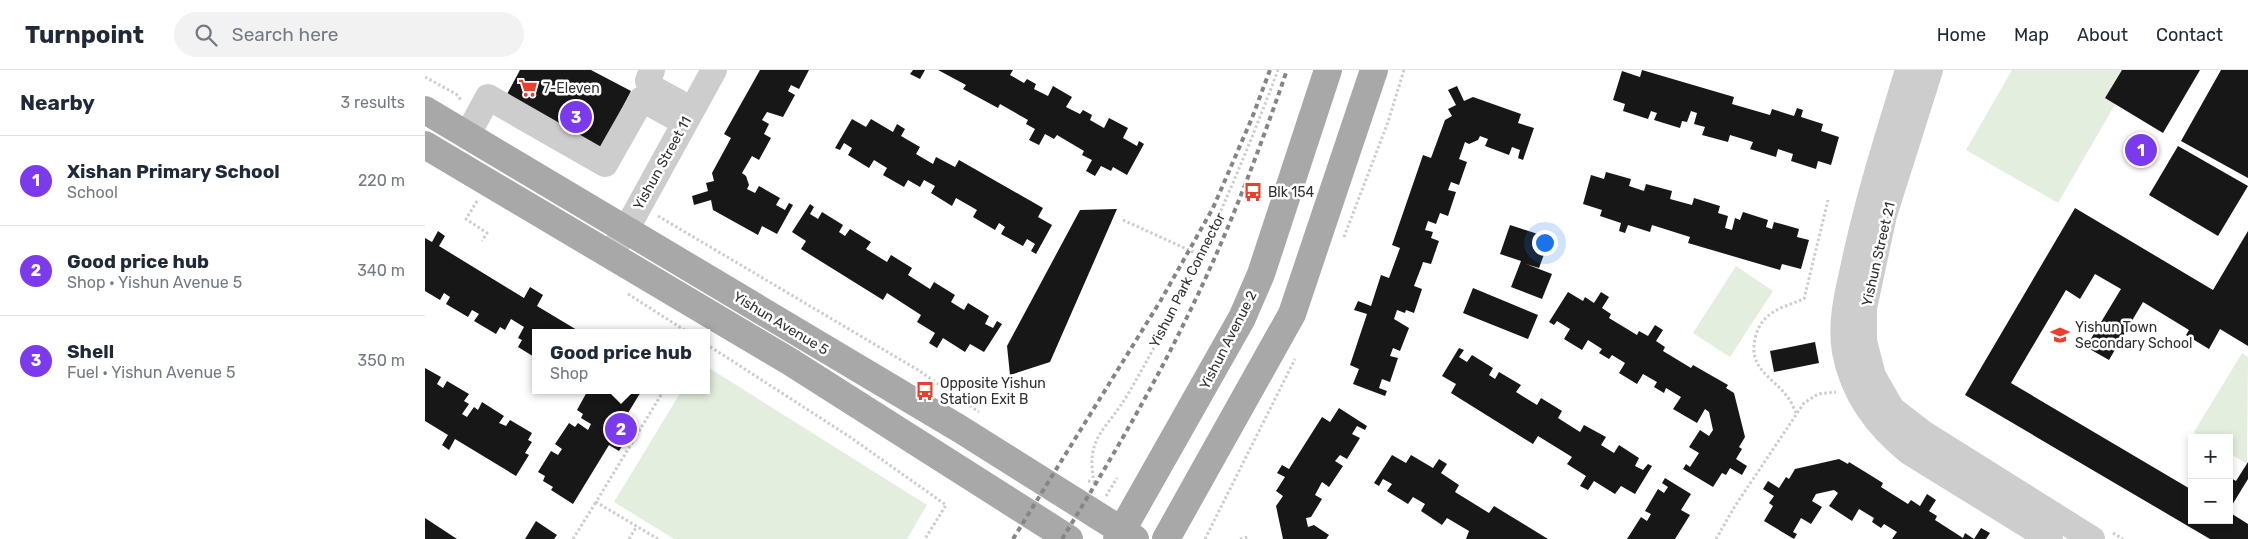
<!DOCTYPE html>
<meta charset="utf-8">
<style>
:root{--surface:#fff;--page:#f2f2f3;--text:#1f2937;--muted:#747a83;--line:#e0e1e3;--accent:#7c3aed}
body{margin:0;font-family:Rubik,sans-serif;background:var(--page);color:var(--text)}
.controls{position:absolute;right:15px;bottom:15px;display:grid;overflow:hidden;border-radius:0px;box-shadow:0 2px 8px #0003}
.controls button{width:45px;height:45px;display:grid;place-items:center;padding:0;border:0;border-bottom:1px solid var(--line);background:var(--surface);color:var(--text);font:25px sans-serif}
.you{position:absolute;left:1119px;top:172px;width:18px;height:18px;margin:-12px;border:4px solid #fff;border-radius:50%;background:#1a73e8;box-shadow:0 0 0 8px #1a73e833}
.badge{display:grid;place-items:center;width:32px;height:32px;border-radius:50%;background:var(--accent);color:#fff;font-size:16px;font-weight:700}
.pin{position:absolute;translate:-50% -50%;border:2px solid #fff;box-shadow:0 1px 5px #0006}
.popup{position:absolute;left:107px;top:259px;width:178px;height:65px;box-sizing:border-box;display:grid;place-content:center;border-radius:0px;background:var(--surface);filter:drop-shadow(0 1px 4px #0005);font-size:16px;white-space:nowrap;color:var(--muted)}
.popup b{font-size:19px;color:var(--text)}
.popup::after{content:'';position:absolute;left:50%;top:100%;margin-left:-10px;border:10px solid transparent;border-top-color:var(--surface)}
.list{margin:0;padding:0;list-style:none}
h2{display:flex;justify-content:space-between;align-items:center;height:65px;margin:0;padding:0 20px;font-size:21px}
h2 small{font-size:16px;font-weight:400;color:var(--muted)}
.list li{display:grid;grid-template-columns:32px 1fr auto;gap:15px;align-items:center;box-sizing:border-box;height:90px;padding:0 20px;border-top:1px solid var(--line)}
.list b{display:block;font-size:19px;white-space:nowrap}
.list p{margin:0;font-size:16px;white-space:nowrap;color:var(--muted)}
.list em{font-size:16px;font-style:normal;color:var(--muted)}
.icon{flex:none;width:28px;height:28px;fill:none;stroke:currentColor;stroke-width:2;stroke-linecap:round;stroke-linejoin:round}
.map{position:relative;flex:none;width:1823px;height:469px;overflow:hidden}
header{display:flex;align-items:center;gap:30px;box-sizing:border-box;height:70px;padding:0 25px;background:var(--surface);border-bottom:1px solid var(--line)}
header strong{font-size:24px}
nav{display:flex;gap:28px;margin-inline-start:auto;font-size:18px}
.search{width:350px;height:45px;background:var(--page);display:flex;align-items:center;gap:12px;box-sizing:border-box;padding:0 18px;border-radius:28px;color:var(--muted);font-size:19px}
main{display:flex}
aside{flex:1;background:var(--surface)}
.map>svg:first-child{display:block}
</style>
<header>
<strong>Turnpoint</strong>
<div class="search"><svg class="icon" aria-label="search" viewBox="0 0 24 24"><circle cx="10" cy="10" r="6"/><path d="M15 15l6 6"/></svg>Search here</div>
<nav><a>Home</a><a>Map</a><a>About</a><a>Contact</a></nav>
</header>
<main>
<aside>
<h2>Nearby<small>3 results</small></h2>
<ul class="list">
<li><span class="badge">1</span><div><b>Xishan Primary School</b><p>School</p></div><em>220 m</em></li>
<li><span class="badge">2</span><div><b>Good price hub</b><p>Shop · Yishun Avenue 5</p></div><em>340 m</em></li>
<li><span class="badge">3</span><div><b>Shell</b><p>Fuel · Yishun Avenue 5</p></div><em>350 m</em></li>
</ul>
</aside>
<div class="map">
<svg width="1823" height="469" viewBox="0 0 1823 469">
<rect width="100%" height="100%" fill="#fff"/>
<path fill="#e4eede" d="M1587 0H1710L1633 133 1541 80Z
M1311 196 1348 221 1305 287 1268 263Z
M1817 283 1823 287 1822 394 1804 383V368H1778L1769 362Z
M281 296 502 435 482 469H249L189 432 257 320H281Z"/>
<path fill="#171717" d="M95 0H166L206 21 172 87 81 26Z
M335 0H384L374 19 366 15 363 21 370 25 358 47 342 42 337 50 344 54 339 64 346 68 334 90 327 86 317 103 321 106 324 115 322 119 330 123 334 116 355 128 351 135 360 140 364 133 368 135 352 164 337 156 333 165 288 140 286 130 269 135 267 126 283 121 281 113 289 111 287 103 306 68 299 64Z
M488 0H500L495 9 485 4Z
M513 0H588L585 5 599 13 602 9 611 14 609 19 623 26 628 16 647 27 641 37 655 44 658 40 667 45 665 50 679 58 684 48 703 58 698 68 712 76 714 71 719 74 702 105 688 97 686 101 676 96 670 106 661 101 667 90 657 85 659 81 632 65 629 69 620 64 614 75 604 70 610 59 601 54 603 50 575 34 573 38 538 19 541 15Z
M1217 0 1309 27 1307 34 1345 45 1347 39 1369 46 1372 38 1378 40 1376 47 1398 54 1396 61 1414 67 1406 95 1393 91 1391 99 1366 91 1368 84 1353 79 1351 87 1325 79 1328 72 1305 65 1303 72 1277 65 1280 57 1269 54 1272 43 1266 41 1262 52 1257 51 1255 58 1229 50 1232 43 1226 41 1223 49 1198 41 1200 34 1188 30 1197 1 1215 7Z
M1697 0H1775L1738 63 1680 28Z
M1796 0H1823V108L1756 71Z
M1032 16 1039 31 1048 27 1096 44 1093 53 1109 58 1098 90 1093 88 1095 80 1087 77 1084 85 1060 76 1063 69 1055 66 1053 70 1044 74 1040 72 1034 89 1042 92 1034 115 1026 112 1023 120 1031 122 1023 146 1015 143 1011 154 1003 151 1000 160 1008 162 1006 168 1014 171 1006 194 998 192 996 198 989 216 997 219 989 243 981 240 980 243 972 240 969 249 984 258 975 281 968 278 965 286 973 288 965 312 957 309 954 318 962 321 960 326 928 314 934 299 925 295 942 244 929 240 933 231 946 236 956 205 964 208 975 178 967 175 998 85 1006 88 1020 50 1027 46 1023 39 1031 35 1023 20Z
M427 49 441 57 446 49 468 62 472 54 480 59 476 66 495 77 491 84 508 94 511 87 530 97 534 90 618 138 613 147 627 155 611 184 606 181 610 174 602 169 598 176 576 164 580 157 574 153 570 160 548 147 552 140 531 128 527 136 506 123 510 116 499 110 495 117 483 110 479 117 458 105 462 98 449 90 444 98 423 85 427 78 419 73 415 80 410 78Z
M1753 76 1823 116 1793 166 1724 125Z
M1181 102 1206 109 1204 116 1219 121 1221 114 1247 121 1245 129 1267 135 1269 128 1295 136 1293 143 1303 146 1300 158 1307 160 1310 148 1315 150 1318 142 1343 150 1341 157 1347 159 1349 152 1374 159 1372 167 1384 170 1376 199 1357 194 1355 200 1263 173 1265 167 1227 155 1225 162 1203 155 1200 163 1194 161 1196 153 1175 146 1177 140 1158 134 1166 105 1179 109Z
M385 134 389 137 385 144 393 149 397 142 418 155 414 162 420 166 425 159 446 172 441 179 462 192 466 185 487 198 483 205 505 219 509 212 530 225 526 232 539 240 543 233 564 246 560 254 568 258 572 251 577 254 559 282 545 274 540 282 518 268 512 278 504 273 510 263 492 252 496 245 462 223 458 230 376 179 381 171 367 162Z
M1650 138 1788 220 1823 161V276L1795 259 1784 279 1761 265 1764 260 1718 232 1684 290 1661 277 1696 219 1670 204 1655 229 1641 220 1586 313 1767 420V450H1804V442L1823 454V469H1785L1540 325Z
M692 139 625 292 585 305 582 276 655 140Z
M1085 155 1125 168 1114 198 1101 194 1127 204 1117 229 1086 217 1096 191 1075 184Z
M13 161 20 166 14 176 99 228 105 217 118 225 112 236 157 263H111V288L93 277 97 270 93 268 99 257 86 249 80 260 75 257 71 264 49 251 54 244 47 240 43 247 21 234 25 227 19 223 15 230 0 221V168L7 172Z
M1048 218 1113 245 1103 269 1038 243Z
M1143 222 1158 231 1160 227 1169 233 1176 222 1184 227 1177 238 1186 244 1184 248 1212 265 1214 261 1223 266 1230 255 1238 260 1231 271 1240 277 1238 281 1266 298 1268 295 1303 315 1301 318 1309 323 1320 367 1314 377 1317 379 1311 389 1322 396 1317 405 1305 398 1301 405 1297 403 1288 417 1258 399 1261 394 1265 397 1274 383 1264 377 1275 360 1284 366 1288 360 1284 342 1280 339 1272 353 1248 339 1256 327 1241 318 1239 323 1229 317 1232 312 1218 304 1212 314 1194 303 1200 293 1187 285 1184 289 1174 283 1177 279 1163 270 1157 280 1139 269 1145 259 1132 251 1129 255 1124 252Z
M1390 272 1394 293 1349 302 1345 281Z
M1034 278 1039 280 1034 287 1042 292 1047 285 1068 298 1064 305 1070 309 1074 302 1096 315 1091 322 1112 335 1116 328 1137 341 1133 348 1155 362 1159 355 1181 367 1176 375 1189 383 1194 375 1214 388 1210 396 1218 400 1223 394 1227 396 1210 424 1196 416 1190 424 1169 411 1163 420 1155 416 1161 406 1142 394 1147 387 1113 366 1108 374 1026 323 1031 314 1017 306Z
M0 298 16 307 12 314 18 318 22 311 44 324 39 331 44 334 37 344 42 347 49 337 53 340 57 332 79 346 74 353 81 356 85 350 107 363 103 370 107 372 100 383 104 385 91 406 30 369 24 380 17 375 23 365 0 351Z
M163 320 172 322 173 320H217L189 366 199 373 194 381 184 375 148 434 126 420 128 417 118 411 120 406 113 402 126 381 133 385 137 379 130 374 144 353 150 357 153 353 163 360 166 354 156 348 158 344 152 340Z
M914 338 942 356 940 360 932 356 927 364 935 368 922 389 915 385 910 391 918 396 904 417 897 412 890 425 897 429 886 447 881 448 883 457 889 455 904 465 901 469H858L851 436 858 426 851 421 860 407 852 403 857 395 864 399 897 347 905 352Z
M967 385 981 393 986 385 1008 398 1014 389 1022 394 1016 403 1034 415 1030 422 1064 443 1069 436 1123 469H1041L1044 461 1022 448 1017 455 996 441 1000 434 988 427 983 434 962 421 967 414 958 409 954 416 949 413Z
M1414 389 1423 394 1424 392 1458 413 1456 417 1483 434 1486 430 1495 436 1502 424 1511 430 1504 441 1512 446 1510 450 1538 468 1540 463 1549 469 1556 458 1565 463 1561 469H1467L1472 462 1459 454 1456 458 1447 452 1449 448 1434 439 1427 451 1404 436 1413 423 1409 420 1391 424 1387 431 1397 437 1386 454 1376 448 1368 462 1372 464 1369 469 1339 451 1348 436 1344 433 1349 426 1338 419 1343 411 1354 418 1361 407 1364 409 1370 399Z
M1823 392V409L1804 440V407L1811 411Z
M1240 408 1266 424 1256 440 1265 445 1250 469H1202L1216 447 1222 451 1226 444 1220 441 1233 419 1239 423 1243 417 1237 413Z
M0 448 32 469H0Z
M111 451 132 465 129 469H100Z"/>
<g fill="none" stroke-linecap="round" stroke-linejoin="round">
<path stroke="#cdcdcd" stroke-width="3" stroke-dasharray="2.5 2.5" stroke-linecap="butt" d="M0 7 31 24 37 31
M52 131 41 149 62 163 57 171
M233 146 493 300 554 342
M698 150 777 186
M919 167 963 52 979 0
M203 224 264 263
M281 274 425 367 521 435 500 469
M1371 343C1369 339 1367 333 1364 329 1348 306 1321 299 1331 265 1338 241 1359 237 1379 229L1403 130
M663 411 669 412C660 366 682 360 703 324 763 221 811 112 853 0
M681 426 692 408
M1688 463 1698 469
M148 469 171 432
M204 469 212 456
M233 469 171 432 239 320
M780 469 870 289
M815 469 823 467
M1291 469 1310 436 1379 333 1393 324 1411 322"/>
<path stroke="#cdcdcd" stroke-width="26" d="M227 0 223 11 229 19 253 32
M1483 0C1463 66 1442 131 1428 199 1422 225 1415 254 1420 282 1428 324 1451 355 1484 382L1625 469
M1505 0 1459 145 1439 238V271L1448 306 1467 339 1498 363 1667 469
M43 64 63 27 180 94 217 29 248 46
M185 185 201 160 289 0"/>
<path stroke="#a8a8a8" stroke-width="28" d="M0 40 535 359 710 469
M0 75 364 291 644 469
M692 469 817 248 836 204 903 0
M741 469 867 244 949 0"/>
<path stroke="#858585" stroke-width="4" stroke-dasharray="5 4" stroke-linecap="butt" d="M588 469 736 230 788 138 827 48 845 0
M637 469C682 396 726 322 763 245 802 166 833 84 862 0"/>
</g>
<defs>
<g id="supermarket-bare" transform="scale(1.5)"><path d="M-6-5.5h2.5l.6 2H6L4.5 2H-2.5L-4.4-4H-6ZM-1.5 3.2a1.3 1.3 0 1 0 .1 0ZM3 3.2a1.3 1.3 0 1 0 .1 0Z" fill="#ec3e2d" stroke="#fff" stroke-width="2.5" paint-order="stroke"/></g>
<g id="bus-bare" transform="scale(1.5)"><path d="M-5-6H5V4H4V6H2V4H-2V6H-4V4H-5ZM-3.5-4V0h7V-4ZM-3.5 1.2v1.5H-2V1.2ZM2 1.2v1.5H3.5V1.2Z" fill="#ec3e2d" stroke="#fff" stroke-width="2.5" paint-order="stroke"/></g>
<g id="school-bare" transform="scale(1.5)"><path d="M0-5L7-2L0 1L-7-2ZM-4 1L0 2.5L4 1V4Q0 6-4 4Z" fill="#ec3e2d" stroke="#fff" stroke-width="2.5" paint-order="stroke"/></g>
</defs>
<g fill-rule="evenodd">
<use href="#supermarket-bare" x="103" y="18"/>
<use href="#bus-bare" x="828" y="122"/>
<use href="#school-bare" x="1635" y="265"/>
<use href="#bus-bare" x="500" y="321"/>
</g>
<g text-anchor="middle" stroke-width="5" stroke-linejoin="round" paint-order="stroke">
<g font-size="14" fill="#303030" stroke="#fff" text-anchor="start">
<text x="118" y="23">7-Eleven</text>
<text x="843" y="127">Blk 154</text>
<text x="1650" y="262">Yishun Town<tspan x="1650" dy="16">Secondary School</tspan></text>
<text x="515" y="318">Opposite Yishun<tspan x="515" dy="16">Station Exit B</tspan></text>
</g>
<g font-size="14" fill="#303030" stroke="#fff">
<text transform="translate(237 93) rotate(-61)" y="5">Yishun Street 11</text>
<text transform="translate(1453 184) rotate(-77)" y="5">Yishun Street 21</text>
<text transform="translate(762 210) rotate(-63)" y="5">Yishun Park Connector</text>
<text transform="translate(356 253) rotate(31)" y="5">Yishun Avenue 5</text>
<text transform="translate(803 270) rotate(-63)" y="5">Yishun Avenue 2</text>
</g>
</g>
</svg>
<div class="controls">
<button>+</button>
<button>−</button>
</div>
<div class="you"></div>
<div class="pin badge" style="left:1716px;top:80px">1</div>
<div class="pin badge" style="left:196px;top:359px">2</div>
<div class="popup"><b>Good price hub</b>Shop</div>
<div class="pin badge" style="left:151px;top:47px">3</div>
</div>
</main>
